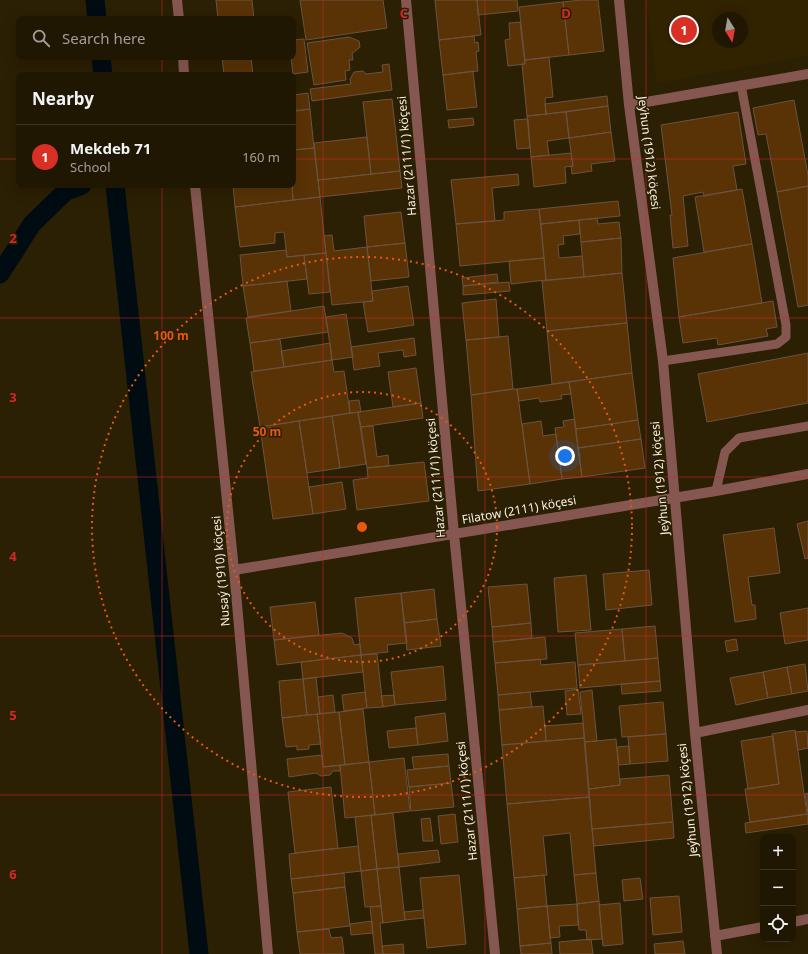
<!DOCTYPE html>
<meta charset="utf-8">
<style>
:root{--surface:#201703;--page:#28200d;--text:#f1f3f6;--muted:#a29f9a;--line:#3d3625;--accent:#d93025}
body{margin:0;font-family:"Noto Sans",sans-serif;background:var(--page);color:var(--text)}
.controls{position:absolute;right:12px;bottom:12px;display:grid;overflow:hidden;border-radius:8px;box-shadow:0 4px 16px #0002}
.controls button{width:36px;height:36px;display:grid;place-items:center;padding:0;border:0;border-bottom:1px solid var(--line);background:var(--surface);color:var(--text);font:20px sans-serif}
.compass{position:absolute;left:712px;top:12px;width:36px;height:36px;border-radius:50%;background:var(--surface);box-shadow:0 4px 16px #0002;rotate:169deg}
.you{position:absolute;left:565px;top:456px;width:14px;height:14px;margin:-10px;border:3px solid #fff;border-radius:50%;background:#1a73e8;box-shadow:0 0 0 6px #1a73e833}
.badge{display:grid;place-items:center;width:26px;height:26px;border-radius:50%;background:var(--accent);color:#fff;font-size:13px;font-weight:700}
.pin{position:absolute;translate:-50% -50%;border:2px solid #fff;box-shadow:0 1px 4px #0006}
.list{margin:0;padding:0;list-style:none}
h2{display:flex;justify-content:space-between;align-items:center;height:52px;margin:0;padding:0 16px;font-size:17px}
h2 small{font-size:13px;font-weight:400;color:var(--muted)}
.list li{display:grid;grid-template-columns:26px 1fr auto;gap:12px;align-items:center;box-sizing:border-box;height:64px;padding:0 16px;border-top:1px solid var(--line)}
.list b{display:block;font-size:15px;white-space:nowrap}
.list p{margin:0;font-size:13px;white-space:nowrap;color:var(--muted)}
.list em{font-size:13px;font-style:normal;color:var(--muted)}
.icon{flex:none;width:22px;height:22px;fill:none;stroke:currentColor;stroke-width:2;stroke-linecap:round;stroke-linejoin:round}
.map{position:relative;flex:none;width:808px;height:954px;overflow:hidden}
.search{position:absolute;background:var(--surface);box-shadow:0 4px 16px #0002;left:16px;top:16px;width:280px;height:44px;display:flex;align-items:center;gap:10px;box-sizing:border-box;padding:0 14px;border-radius:8px;color:var(--muted);font-size:15px}
.panel{position:absolute;background:var(--surface);box-shadow:0 4px 16px #0002;left:16px;top:72px;width:280px;height:116px;border-radius:8px}
.map>svg:first-child{display:block}
</style>
<div class="map">
<svg width="808" height="954" viewBox="0 0 808 954">
<rect width="100%" height="100%" fill="#2b1f04"/>
<path fill="#322300" fill-rule="evenodd" d="M646 0H808V56L657 83ZM718 18H742V42H718Z"/>
<g fill="none" stroke-linecap="round" stroke-linejoin="round">
<path stroke="#000c12" stroke-width="19" d="M95 0 97 19
M101 57 103 75
M115 185 199 954
M0 274 32 224 66 191 82 185"/>
</g>
<path fill="#593206" stroke="#6b533e" d="M216 0H252L254 19H218Z
M300 0H383L387 28 306 40Z
M435 0H477L481 35 439 40Z
M477 0H517L518 11 478 15Z
M581 0H598L604 51 569 55 563 2Z
M563 2 569 55 525 60 519 7Z
M520 22 525 64 508 66 505 40 510 39 509 23Z
M474 36 475 43 478 42 479 51 476 52 478 71 443 75 439 40Z
M349 37 359 41 360 47 352 54 353 60H349L350 70 345 71 346 80 314 85 307 43Z
M304 39 308 72 293 74 291 57H293V40Z
M222 57H251L253 75H224Z
M549 57 553 97 545 98 546 114 527 116 522 64H525V60Z
M389 64 392 90 312 101 310 89 351 84 350 79 354 72 363 71 366 74 383 72 382 65Z
M473 71 477 107 447 110 443 75Z
M308 93 310 109 296 111 294 95Z
M293 95 296 111H293Z
M607 96 608 106 546 114 545 104Z
M392 99 400 171 371 174 363 102Z
M794 100 808 175V186L777 192 766 134 758 135 753 108Z
M608 106 611 132 569 138 566 112Z
M310 109 314 148 293 150V111Z
M566 112 569 138 547 141 549 155 531 157 527 116Z
M738 112 746 164 733 166 737 190 704 196 703 192 683 196 688 246 673 248 670 215H672L661 125Z
M473 118 474 125 449 128 448 120Z
M528 119 530 148 517 149 514 120Z
M611 132 615 161 591 164 592 171 572 174 571 166H573L569 138Z
M367 137 371 174 318 180 314 143Z
M314 148 320 197 293 200 292 185H293V150Z
M571 153 573 166 565 167 566 183 534 187 531 157Z
M400 171 402 188 320 197 318 180Z
M518 174 519 185 492 188 495 221 456 224 451 180Z
M233 185H292L293 200 235 207Z
M808 186V305L798 307 777 192Z
M742 189 752 244 704 252 695 197Z
M320 197 326 253 287 257 284 232 275 233V243L240 247 235 207Z
M618 201 620 216 541 224 539 209Z
M539 209 544 258 460 266 456 224 504 220V212Z
M401 212 405 243 367 247 364 216Z
M597 218 598 224 619 222 621 238 581 242 579 220Z
M579 220 580 234 563 236 564 244 558 245 559 258 582 256 584 277 546 280 541 224Z
M332 235 334 251 367 247 373 301 332 305 324 236Z
M621 238 622 273 584 277 581 242Z
M405 243 409 277 371 281 367 247Z
M752 244 762 303 679 317 673 258Z
M286 250 287 257 304 255 307 279 243 286 240 255Z
M326 253 330 292 309 294 304 255Z
M544 258 546 280 511 284 509 261Z
M622 273 627 323 547 331 542 281Z
M497 274 498 282 463 286 462 278Z
M287 281 291 311 248 317 243 286Z
M509 282 510 291 463 295V286Z
M408 286 414 325 368 332 363 302 373 301 372 291Z
M496 299 499 337 466 340 462 303Z
M773 301 777 327 766 329 768 336 718 345 717 338 683 343 679 317Z
M324 306 328 332 250 343 246 318Z
M346 314 353 357 332 360 326 317Z
M627 323 632 373 552 384 547 331Z
M508 336 513 389 471 395 466 340Z
M414 338 416 355 404 357 403 350 378 353 380 366 354 370 351 347Z
M280 339 284 367 254 371 250 343Z
M330 343 332 360 284 367 281 351Z
M808 353V403L707 422 698 374Z
M332 360 334 372 344 371 350 413 260 427 251 372Z
M416 368 421 403 393 407 388 372Z
M632 373 638 420 576 429 569 382Z
M569 382 571 394 561 395 562 399 540 402 539 398 519 401 517 389Z
M513 389H517L530 484 478 491 471 395Z
M359 400 361 412 350 413 349 401Z
M421 403 423 418 361 427 358 412Z
M358 412 366 464 340 468 332 416Z
M332 416 340 468 307 473 299 421Z
M574 419 582 477 562 479 555 428 564 427 563 421Z
M638 420 641 439 578 448 576 429Z
M299 421 313 514 273 519 260 427Z
M541 421 543 436 556 434 562 479 530 484 522 424Z
M373 426 377 457 388 455 389 466 367 468 361 427Z
M641 439 645 468 582 477 578 448Z
M424 462 429 501 357 510 353 480 368 478 367 468Z
M342 482 346 509 313 514 309 487Z
M808 521V558L805 559 797 524Z
M774 528 780 573 748 577 752 605H755L756 619 735 622 723 535Z
M649 570 652 605 606 610 603 574Z
M586 575 591 630 558 632 554 578Z
M527 584 531 623 492 627 488 587Z
M434 589 437 619 404 623 401 593Z
M401 593 407 643 387 645 388 652 361 655 355 598Z
M315 602 319 635 274 640 270 607Z
M808 608V640L785 644 780 613Z
M437 619 441 646 407 650 404 623Z
M531 623 532 638 493 642 492 627Z
M655 626 658 658 625 661 622 629Z
M622 629 625 661 578 665 575 633Z
M342 633 352 638 354 645 360 644 361 655 277 665 274 640Z
M545 637 547 659 495 663 493 642Z
M736 639 738 650 727 652 725 641Z
M377 654 383 707 367 708 361 655Z
M361 655 363 672 303 679 301 662Z
M658 658 660 681 580 688 578 665Z
M540 659 541 665 575 662 577 688 498 695 495 663Z
M805 664 808 691 792 694 787 667Z
M443 666 446 700 395 705 391 672Z
M787 667 792 694 768 698 763 672Z
M763 672 768 698 736 705 730 678Z
M316 677 320 714 307 715 303 679Z
M303 679 307 715 282 718 279 681Z
M660 681 661 691 622 694 621 684Z
M578 689 581 714 567 715 565 691Z
M592 690 597 741 585 742 580 692Z
M365 692 367 708 344 711 342 695Z
M530 692 532 707 499 710 498 695Z
M333 695 335 712 320 714 318 697Z
M394 695 395 705 383 707 381 696Z
M663 702 666 734 622 737 619 706Z
M543 706 546 741 502 745 499 710Z
M363 709 369 762 345 765 339 712Z
M339 712 345 765 323 767 317 714Z
M445 713 448 741 418 745 415 717Z
M317 714 321 744 309 745V749L297 750V746L286 747 282 718Z
M583 723 584 738 546 741 545 726Z
M416 728 418 745 389 748 387 731Z
M795 730 807 814 750 822 745 789 779 784 772 734Z
M807 731 808 748 798 750 795 732Z
M666 734 668 761 630 764 628 737Z
M773 736 779 784 748 789 741 741Z
M584 738 589 797 507 804 502 745Z
M616 739 620 785 589 789 585 742Z
M629 746 630 764 619 765 617 747Z
M448 754 449 766 414 769 412 757Z
M322 755 323 767 340 765V771H333L330 775 321 776 316 773 289 777 287 759Z
M404 758 410 811 375 815 369 762Z
M369 762 375 815 345 818 340 765Z
M449 766 451 783 409 787 407 770Z
M669 775 673 822 592 829 589 789 620 785V779Z
M451 783 454 807 411 811 409 787Z
M331 787 338 848 295 853 288 792Z
M808 793V813L805 794Z
M589 797 596 873 574 875 570 833 543 836 547 875 514 878 507 804Z
M393 813 399 867 377 869 371 815Z
M808 813V824L746 833 745 823 808 814Z
M455 814 458 842 441 844 438 816Z
M371 815 377 869 361 871 355 817Z
M430 818 433 841H423L421 819Z
M673 822 674 838 594 846 592 829Z
M358 846 361 871 291 879 289 854Z
M438 850 440 862 399 867 398 854Z
M399 867 405 920 383 923 377 869Z
M377 869 381 906 365 907 361 871Z
M344 873 345 887 293 893 291 879Z
M596 873 599 901 577 904 574 875Z
M459 875 466 944 427 948 420 878Z
M544 875 547 906 517 909 514 878Z
M640 878 643 899 624 901 622 880Z
M345 887 350 926 297 932 293 893Z
M679 896 682 932 653 935 650 898Z
M599 901 602 939 587 940 586 930H579L577 904Z
M620 903 623 944 603 946 599 905Z
M577 904 578 925 559 926 560 937 550 938 547 906Z
M381 906 383 923H380L383 954H375L370 907Z
M547 906 551 943 520 946 517 909Z
M423 910 424 918 405 920 404 912Z
M372 921 373 933 351 935 350 924Z
M329 929 331 938 342 937 344 954H300L297 932Z
M591 939 593 954H560L559 942Z
M683 941 685 954H655L654 944Z
M551 943 552 954H521L520 946Z
M403 944 404 954H383L382 946Z"/>
<g fill="none" stroke-linecap="round" stroke-linejoin="round">
<path stroke="#855750" stroke-width="9" d="M663 361 777 344 786 337V325L741 85
M716 491 725 452 739 438 808 426"/>
<path stroke="#855750" stroke-width="10" d="M177 0 179 19
M406 0 454 534 495 954
M619 0 629 105 663 361 695 733 717 954
M183 57 184 75
M629 105 808 74
M195 185 234 570 268 954
M234 570 716 491 808 474
M695 733 808 710
M793 922 808 919
M715 936 763 927"/>
</g>
<path fill="none" stroke="#d62828" stroke-width="1" stroke-opacity="0.55" d="M162 0V19M323 0V954M485 0V954M646 0V954M162 57V75M0 159H19M293 159H808M162 185V954M0 318H808M0 477H808M0 636H808M0 795H808"/>
<g fill="none" stroke="#e8590c" stroke-width="2" stroke-dasharray="2 4">
<circle cx="362" cy="527" r="135"/>
<circle cx="362" cy="527" r="270"/>
</g>
<g text-anchor="middle" stroke-width="3" stroke-linejoin="round" paint-order="stroke">
<g font-size="12" fill="#f8f1e1" stroke="#2b1f04">
<text transform="translate(649 153) rotate(83)" y="4">Jeýhun (1912) köçesi</text>
<text transform="translate(407 156) rotate(-95)" y="4">Hazar (2111/1) köçesi</text>
<text transform="translate(436 478) rotate(-95)" y="4">Hazar (2111/1) köçesi</text>
<text transform="translate(660 478) rotate(-95)" y="4">Jeýhun (1912) köçesi</text>
<text transform="translate(519 510) rotate(-10)" y="4">Filatow (2111) köçesi</text>
<text transform="translate(221 571) rotate(-95)" y="4">Nusaý (1910) köçesi</text>
<text transform="translate(688 800) rotate(-96)" y="4">Jeýhun (1912) köçesi</text>
<text transform="translate(467 801) rotate(-96)" y="4">Hazar (2111/1) köçesi</text>
</g>
</g>
<g font-size="13" text-anchor="middle" font-weight="bold" fill="#d62828" stroke="#2b1f04" stroke-width="3" stroke-linejoin="round" paint-order="stroke">
<text x="404" y="18">C</text>
<text x="566" y="18">D</text>
<text x="13" y="243">2</text>
<text x="13" y="402">3</text>
<text x="13" y="561">4</text>
<text x="13" y="720">5</text>
<text x="13" y="879">6</text>
</g>
<circle cx="362" cy="527" r="6" fill="#e8590c" stroke="#2b1f04" stroke-width="2"/>
<g font-size="12" text-anchor="middle" font-weight="bold" fill="#e8590c" stroke="#2b1f04" stroke-width="3" stroke-linejoin="round" paint-order="stroke">
<text x="171" y="340">100 m</text>
<text x="267" y="436">50 m</text>
</g>
</svg>
<div class="controls">
<button>+</button>
<button>−</button>
<button><svg class="icon" aria-label="locate" viewBox="0 0 24 24"><circle cx="12" cy="12" r="6"/><path d="M12 2v4M12 18v4M2 12h4M18 12h4"/></svg></button>
</div>
<svg class="compass" viewBox="-18 -18 36 36"><path d="M0-13l5 13h-10z" fill="#e53935"/><path d="M0 13l5-13h-10z" fill="#a29f9a"/></svg>
<div class="you"></div>
<div class="pin badge" style="left:684px;top:30px">1</div>
<div class="search"><svg class="icon" aria-label="search" viewBox="0 0 24 24"><circle cx="10" cy="10" r="6"/><path d="M15 15l6 6"/></svg>Search here</div>
<section class="panel">
<h2>Nearby<small></small></h2>
<ul class="list">
<li><span class="badge">1</span><div><b>Mekdeb 71</b><p>School</p></div><em>160 m</em></li>
</ul>
</section>
</div>
